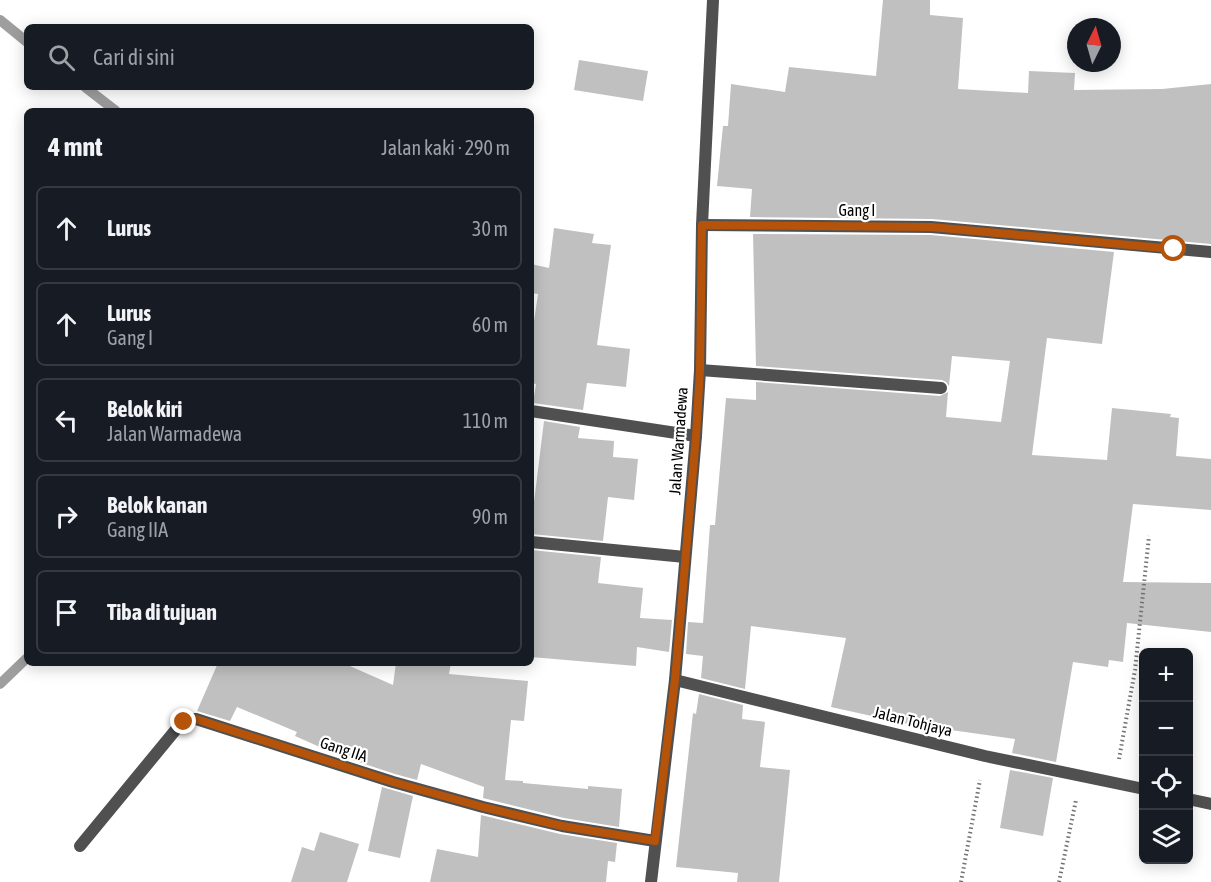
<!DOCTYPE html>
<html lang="id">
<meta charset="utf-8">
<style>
:root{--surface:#171b24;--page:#20242c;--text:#f1f3f6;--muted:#9ea1a6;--line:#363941}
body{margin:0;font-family:"Asap Condensed",sans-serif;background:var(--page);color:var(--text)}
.controls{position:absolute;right:18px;bottom:18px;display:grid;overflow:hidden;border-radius:9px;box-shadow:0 3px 15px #0003}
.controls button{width:54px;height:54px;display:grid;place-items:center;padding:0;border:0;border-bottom:2px solid var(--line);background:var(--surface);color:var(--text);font:30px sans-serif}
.compass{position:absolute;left:1067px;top:18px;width:54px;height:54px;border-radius:50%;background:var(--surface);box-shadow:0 3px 15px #0003;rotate:5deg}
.stop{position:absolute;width:18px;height:18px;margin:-14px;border:4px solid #b45309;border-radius:50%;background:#fff}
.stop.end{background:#b45309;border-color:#fff;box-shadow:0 2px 6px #0008}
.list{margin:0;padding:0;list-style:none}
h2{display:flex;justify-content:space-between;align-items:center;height:78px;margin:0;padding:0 24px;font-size:26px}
h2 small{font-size:20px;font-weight:400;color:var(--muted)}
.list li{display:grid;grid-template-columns:39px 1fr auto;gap:18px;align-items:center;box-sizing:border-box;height:84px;margin:0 12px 12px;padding:0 12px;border:2px solid var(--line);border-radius:9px}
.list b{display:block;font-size:22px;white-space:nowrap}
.list p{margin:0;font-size:20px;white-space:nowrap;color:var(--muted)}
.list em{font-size:20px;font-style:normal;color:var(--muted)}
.icon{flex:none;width:33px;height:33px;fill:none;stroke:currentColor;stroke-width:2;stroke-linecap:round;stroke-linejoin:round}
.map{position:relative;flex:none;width:1211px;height:882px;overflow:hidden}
.search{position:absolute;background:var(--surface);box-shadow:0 3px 15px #0003;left:24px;top:24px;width:510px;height:66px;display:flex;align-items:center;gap:15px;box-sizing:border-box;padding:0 21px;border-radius:9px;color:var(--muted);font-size:22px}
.panel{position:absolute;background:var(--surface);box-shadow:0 3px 15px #0003;left:24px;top:108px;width:510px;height:558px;border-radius:9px}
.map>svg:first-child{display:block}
</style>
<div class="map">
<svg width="1211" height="882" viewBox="0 0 1211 882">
<rect width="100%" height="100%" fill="#fff"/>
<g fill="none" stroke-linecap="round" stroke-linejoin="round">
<path stroke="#9e9e9e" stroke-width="10" d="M0 20 27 42
M85 87 116 111
M0 684 27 658"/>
</g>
<path fill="#c0c0c0" d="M883 0H930V15L963 18 958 89 1028 93 1029 71 1075 73 1074 90 1162 89 1211 84V244L932 219 750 217 752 189 717 186 723 126H728L731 84 785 92 789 67 876 76Z
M579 60 648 71 643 101 574 90Z
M554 228 594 234 592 243 611 245 597 345 630 349 626 387 587 383 583 410 533 403 536 384 531 383V342L538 294 531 293V264L549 268Z
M753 234 931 235 1114 252 1102 344 1047 338 1032 455 1107 460 1112 408 1171 414 1170 417 1179 418 1176 456 1211 459V510L1133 504 1123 582 1211 583V632L1127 623 1123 662 1109 660 1108 667 1073 662 1056 762 1012 753 1015 739 908 724 831 707 846 638 751 626 745 689 701 678 703 656 686 654 688 622 703 623 710 525H715L726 398 756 400V382L940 396 948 392 946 417 1001 422 1010 361 952 356 949 386 946 382 942 380 756 366Z
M544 421 580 427 578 438 614 441 613 457 638 459 634 500 608 497 603 541 531 534V501L534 502Z
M531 550 601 557 598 583 643 588 640 618 672 620 669 652 637 647 636 666 531 657Z
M218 663H343L393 685 396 663H451L449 674 528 681 524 721 511 720 505 780 523 781V783L588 789V786L622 789 619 827 564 818 483 798 484 787 421 764 417 780 395 774 340 756 295 736 297 732 237 707 230 721 197 711Z
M699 694 743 705 742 719 765 722 760 767 790 770 779 882H737L738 873 676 867 693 713 696 714Z
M1010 770 1053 778 1043 836 1000 828Z
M382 787 413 796 400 858 368 851Z
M481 815 560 834 617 843 615 862 608 861 606 882H430L437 849 478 857Z
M320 832 359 844 347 882H291L302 847 314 851Z"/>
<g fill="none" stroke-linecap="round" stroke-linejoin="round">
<path stroke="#727272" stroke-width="4" stroke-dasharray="1.5 3" stroke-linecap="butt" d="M1119 759 1135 670 1149 536
M961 882 980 780
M1059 882 1076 800"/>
<path stroke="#505050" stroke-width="12" d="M702 225 931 227 1211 252
M700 370 941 388
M531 411 696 436
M531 542 685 557
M675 680 985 756 1144 789
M1188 799 1211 804
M80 846 178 727 190 719H196L393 782 483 807 562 826 655 841"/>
<path stroke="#505050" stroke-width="12" d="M651 882 675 680 696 436 700 370 702 225 713 0"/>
</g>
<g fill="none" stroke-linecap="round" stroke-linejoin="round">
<path stroke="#b45309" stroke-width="8" d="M184 722 196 719 393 782 483 807 562 826 655 841 675 680 696 436 700 370 702 225 931 227 1174 249"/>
</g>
<g text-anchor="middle" stroke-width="4.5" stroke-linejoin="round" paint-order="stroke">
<g font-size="16" fill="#000" stroke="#fff">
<text x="857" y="216">Gang I</text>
<text transform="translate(678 441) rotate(-86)" y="6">Jalan Warmadewa</text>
<text transform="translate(913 721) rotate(14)" y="6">Jalan Tohjaya</text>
<text transform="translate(344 749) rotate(18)" y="6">Gang IIA</text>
</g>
</g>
</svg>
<div class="controls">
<button>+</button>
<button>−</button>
<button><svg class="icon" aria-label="locate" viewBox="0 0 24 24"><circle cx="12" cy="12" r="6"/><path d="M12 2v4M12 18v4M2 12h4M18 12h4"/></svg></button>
<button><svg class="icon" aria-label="layers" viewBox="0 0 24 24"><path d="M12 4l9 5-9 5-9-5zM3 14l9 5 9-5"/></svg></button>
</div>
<svg class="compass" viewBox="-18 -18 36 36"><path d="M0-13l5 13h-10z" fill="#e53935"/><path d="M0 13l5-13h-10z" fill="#9ea1a6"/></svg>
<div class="stop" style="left:1174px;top:249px"></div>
<div class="stop end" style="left:184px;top:722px"></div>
<div class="search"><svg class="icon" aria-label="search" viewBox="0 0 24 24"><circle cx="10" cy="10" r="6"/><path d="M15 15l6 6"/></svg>Cari di sini</div>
<section class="panel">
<h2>4 mnt<small>Jalan kaki · 290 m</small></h2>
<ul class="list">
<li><svg class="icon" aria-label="ahead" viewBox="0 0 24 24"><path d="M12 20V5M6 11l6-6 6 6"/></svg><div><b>Lurus</b></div><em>30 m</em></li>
<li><svg class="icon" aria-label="ahead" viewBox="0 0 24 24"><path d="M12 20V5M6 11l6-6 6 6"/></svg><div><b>Lurus</b><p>Gang I</p></div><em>60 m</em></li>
<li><svg class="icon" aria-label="left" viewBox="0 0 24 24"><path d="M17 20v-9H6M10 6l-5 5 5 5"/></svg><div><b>Belok kiri</b><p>Jalan Warmadewa</p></div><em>110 m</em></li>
<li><svg class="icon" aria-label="right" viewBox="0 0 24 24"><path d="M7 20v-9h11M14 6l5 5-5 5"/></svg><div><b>Belok kanan</b><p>Gang IIA</p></div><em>90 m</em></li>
<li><svg class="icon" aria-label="arrive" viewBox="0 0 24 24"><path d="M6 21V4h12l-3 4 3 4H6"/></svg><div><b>Tiba di tujuan</b></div></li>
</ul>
</section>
</div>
